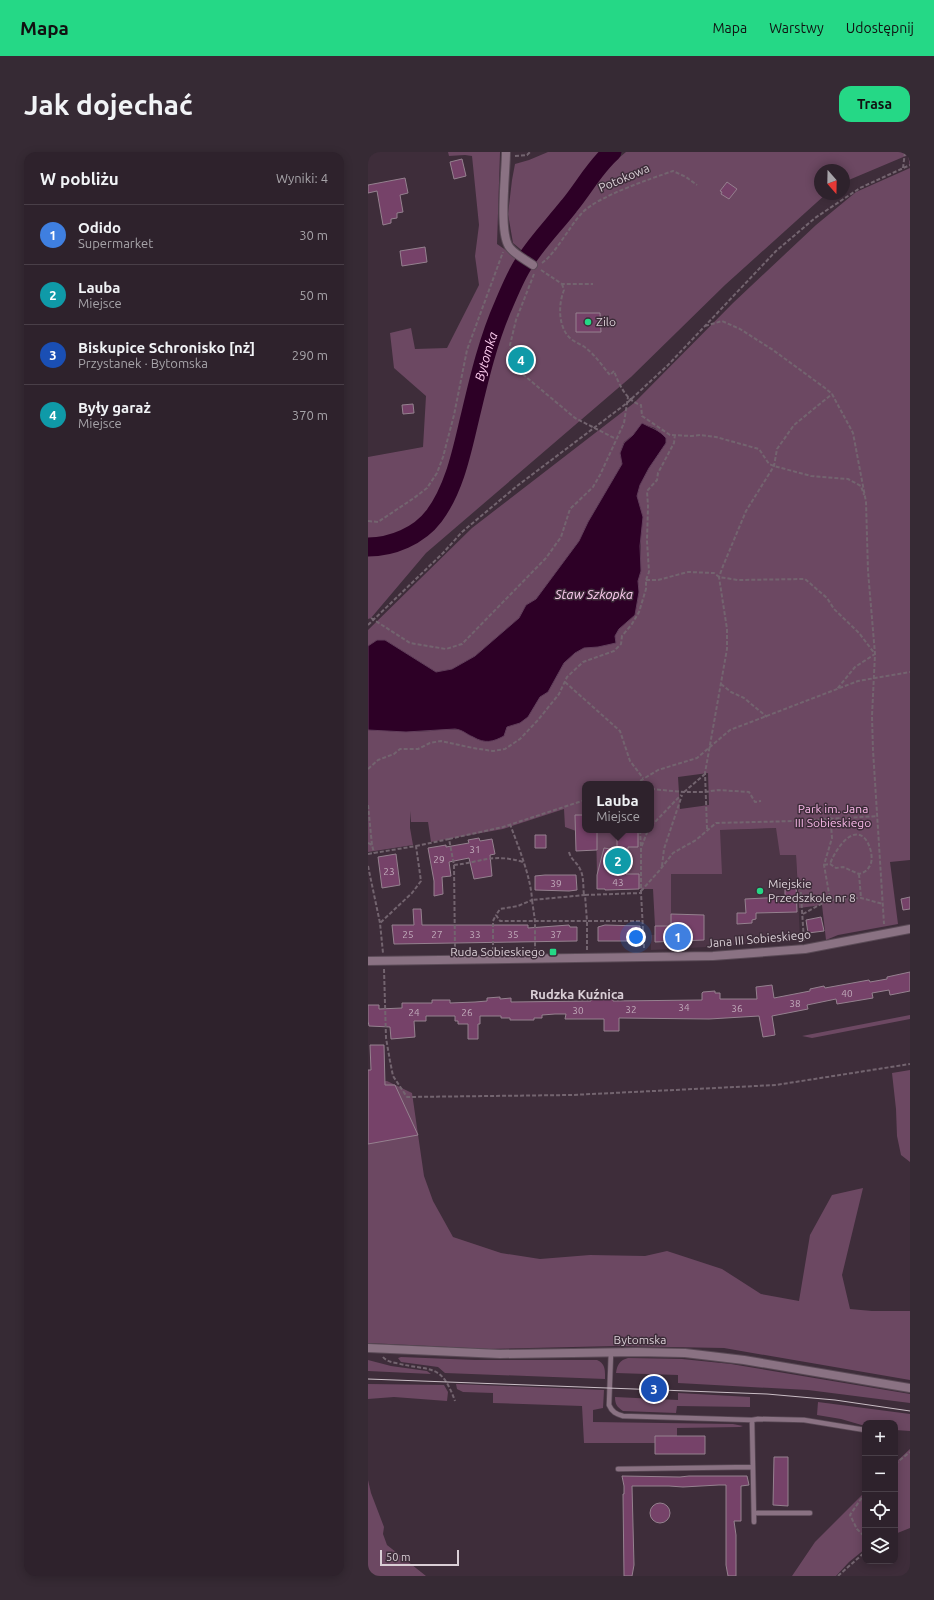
<!DOCTYPE html>
<html lang="pl">
<meta charset="utf-8">
<style>
:root{--surface:#2e222c;--page:#362a34;--text:#f1f3f6;--muted:#a7a4a9;--line:#493f48;--accent:#25d886}
body{margin:0;font-family:Ubuntu,sans-serif;background:var(--page);color:var(--text)}
.controls{position:absolute;right:12px;bottom:12px;display:grid;overflow:hidden;border-radius:8px;box-shadow:0 2px 10px #0003}
.controls button{width:36px;height:36px;display:grid;place-items:center;padding:0;border:0;border-bottom:1px solid var(--line);background:var(--surface);color:var(--text);font:20px sans-serif}
.compass{position:absolute;left:446px;top:12px;width:36px;height:36px;border-radius:50%;background:var(--surface);box-shadow:0 2px 10px #0003;rotate:160deg}
.scale{position:absolute;left:12px;bottom:10px;width:79px;box-sizing:border-box;padding-left:4px;border:2px solid #dacfd6;border-top:0;font-size:11px;line-height:14px;white-space:nowrap;color:#dacfd6;-webkit-text-stroke:3px #3e2d3a;paint-order:stroke}
.you{position:absolute;left:268px;top:785px;width:14px;height:14px;margin:-10px;border:3px solid #fff;border-radius:50%;background:#1a73e8;box-shadow:0 0 0 6px #1a73e833}
.badge{display:grid;place-items:center;width:26px;height:26px;border-radius:50%;background:var(--accent);color:#fff;font-size:13px;font-weight:700}
.pin{position:absolute;translate:-50% -50%;border:2px solid #fff;box-shadow:0 1px 4px #0006}
.popup{position:absolute;left:214px;top:629px;width:72px;height:52px;box-sizing:border-box;display:grid;place-content:center;border-radius:8px;background:var(--surface);filter:drop-shadow(0 1px 3px #0005);font-size:13px;white-space:nowrap;color:var(--muted)}
.popup b{font-size:15px;color:var(--text)}
.popup::after{content:'';position:absolute;left:50%;top:100%;margin-left:-8px;border:8px solid transparent;border-top-color:var(--surface)}
.list{margin:0;padding:0;list-style:none}
h2{display:flex;justify-content:space-between;align-items:center;height:52px;margin:0;padding:0 16px;font-size:17px}
h2 small{font-size:13px;font-weight:400;color:var(--muted)}
.list li{display:grid;grid-template-columns:26px 1fr auto;gap:12px;align-items:center;box-sizing:border-box;height:60px;padding:0 16px;border-top:1px solid var(--line)}
.list b{display:block;font-size:15px;white-space:nowrap}
.list p{margin:0;font-size:13px;white-space:nowrap;color:var(--muted)}
.list em{font-size:13px;font-style:normal;color:var(--muted)}
.icon{flex:none;width:22px;height:22px;fill:none;stroke:currentColor;stroke-width:2;stroke-linecap:round;stroke-linejoin:round}
.map{position:relative;flex:none;width:542px;height:1424px;overflow:hidden;border-radius:12px}
header{display:flex;align-items:center;gap:24px;box-sizing:border-box;height:56px;padding:0 20px;background:var(--accent);color:#111}
header strong{font-size:19px}
nav{display:flex;gap:22px;margin-inline-start:auto;font-size:14px}
.intro{display:flex;align-items:center;justify-content:space-between;box-sizing:border-box;height:96px;padding:0 24px}
h1{margin:0;font-size:28px}
.button{padding:10px 18px;border-radius:12px;background:var(--accent);color:#111;font-size:14px;font-weight:700}
main{display:flex;gap:24px;padding:0 24px}
aside{flex:1;background:var(--surface);border-radius:12px;box-shadow:0 2px 10px #0003}
.map>svg:first-child{display:block}
</style>
<header>
<strong>Mapa</strong>
<nav><a>Mapa</a><a>Warstwy</a><a>Udostępnij</a></nav>
</header>
<div class="intro"><h1>Jak dojechać</h1><a class="button">Trasa</a></div>
<main>
<aside>
<h2>W pobliżu<small>Wyniki: 4</small></h2>
<ul class="list">
<li><span class="badge" style="background:#3f7fe0">1</span><div><b>Odido</b><p>Supermarket</p></div><em>30 m</em></li>
<li><span class="badge" style="background:#0f9aa8">2</span><div><b>Lauba</b><p>Miejsce</p></div><em>50 m</em></li>
<li><span class="badge" style="background:#1a4fb4">3</span><div><b>Biskupice Schronisko [nż]</b><p>Przystanek · Bytomska</p></div><em>290 m</em></li>
<li><span class="badge" style="background:#0f9aa8">4</span><div><b>Były garaż</b><p>Miejsce</p></div><em>370 m</em></li>
</ul>
</aside>
<div class="map">
<svg width="542" height="1424" viewBox="0 0 542 1424">
<rect width="100%" height="100%" fill="#3e2d3a"/>
<path fill="#4c3546" d="M409 676 428 703 432 787 357 794 283 798V783L303 782V722L352 678Z"/>
<path fill="#6c4862" fill-rule="evenodd" d="M80 0H132L129 92 149 106 161 111 225 27 258 0H542V708L522 710 530 772 470 783 458 788 454 753 431 756 428 703H412L408 676 352 678 354 722H303V775L287 774 285 737H271V722L229 723 228 678H283V632H217V663L208 679 197 675 196 657 135 677 63 690 60 670H43L42 659V676L45 693 0 700V578L38 580 64 579 72 577 95 578 103 584 120 590 139 575 152 571 172 545 180 540 196 511 207 501 216 496 240 493 251 477 267 463 271 440 270 429 273 419V382L269 344 272 333 281 316 298 291 287 276 274 272 265 283 256 290 252 301 254 312 220 370 211 389 168 447 158 453 151 466 107 504 84 517 68 520 17 488H9L0 494V478L104 376 266 251 365 151 448 73 488 40 542 16 540 3 476 30V18H452V42H458L357 133 263 225 58 401 3 466 0 467V305L55 295 58 244 26 216 22 181 43 176 47 197 79 196 111 133 107 104 111 73 104 4 97 3 81 4ZM340 621 341 653 312 657 310 625Z
M180 0H239C207 29 182 66 157 101L145 91 140 62 144 28 147 12 161 8Z
M542 863V867L444 886 434 884Z
M542 918V1010L533 1003 529 984 528 957 524 921Z
M19 929 44 941 56 1024 65 1049 85 1085 133 1101 172 1107 222 1103 277 1104 299 1099 354 1117 393 1142 431 1149 442 1083 464 1043 495 1036 474 1123 482 1157 504 1159H542V1228L356 1196 248 1194 121 1197 0 1191V930Z
M33 1205 107 1208H229C238 1212 237 1219 237 1227L77 1221 70 1215 33 1210 30 1206Z
M260 1206 314 1207 363 1212 542 1242V1251L440 1238 310 1231V1223L248 1221C249 1213 252 1208 260 1206Z
M0 1208 23 1214 59 1219 63 1222 0 1219Z
M0 1232 76 1233 80 1240 79 1249 26 1245 0 1247Z
M88 1232 236 1238 235 1256 225 1258V1270L365 1272 375 1274 372 1275 309 1276V1284H288L287 1291H216L214 1254 125 1251V1241L95 1240 89 1237Z
M310 1241 382 1245V1255L309 1254 308 1261 255 1259C249 1255 247 1252 247 1245L310 1248Z
M450 1250 542 1262V1279L527 1278V1271H497V1274L473 1267 449 1263Z
M542 1297V1376L527 1382V1311Z
M0 1328 3 1341 16 1375 15 1382 19 1393 58 1424H0Z
M497 1340V1397L481 1410 468 1424H424L447 1390Z"/>
<path fill="#2d0026" stroke="#613e5b" d="M274 271C285 277 290 277 298 286V291L281 316 272 333 269 344 275 365 272 394 273 419 270 429 271 440 267 463 251 477 247 484 248 491 230 495 216 496 207 501 196 511 180 540 172 545 160 565 152 571 139 575 136 584C125 590 117 592 105 585 98 582 95 578 87 577L38 580 0 578V494L9 488H17L68 520 84 517 107 504 151 466 158 453 168 447 211 389 220 370 254 312 252 301 256 291 265 283Z"/>
<g fill="none" stroke-linecap="round" stroke-linejoin="round">
<path stroke="#2d0026" stroke-width="19" id="s1" d="M0 395C24 395 51 384 66 364 87 336 94 298 102 265 111 227 120 188 136 152 142 138 148 123 156 111 169 90 186 73 201 54 216 36 226 16 244 0"/>
</g>
<path fill="#764269" stroke="#95818f" d="M94 7 98 24 86 27 82 10Z
M37 26 40 41 32 43 35 60 29 61V66L23 67V71L15 73 9 39 0 41V33Z
M359 30 369 37 361 47 353 42 354 40 352 39Z
M57 95 59 110 34 114 32 99Z
M208 161H232L233 180H208Z
M45 252 46 261 35 262 34 253Z
M207 663H217V678H229V698L208 699Z
M249 678H270V695H260L258 722H271V737L237 738V737H229V723L236 696 249 698Z
M167 683H178V696H167Z
M111 686 112 689 124 687 127 702 122 703 124 724 106 727 101 706 81 710 83 724 74 725 75 742 66 744V729L60 696 78 693V695L101 691 100 688Z
M28 702 32 733 14 736 10 705Z
M177 723H208L209 738 201 739 167 738V724Z
M417 731H428L429 760 388 761V767L384 768V771L369 772V761H378L377 747 417 745Z
M542 745V757L535 758 533 747Z
M45 757H53L54 773H160V776L201 773 202 775H209V789L26 792 24 773H46Z
M303 762 336 763V788L287 790V774H303Z
M453 765 456 779 440 781 438 768Z
M237 773 272 774V789H230V775Z
M542 820V839L522 843 521 838 504 841 505 846 469 852 468 847 439 853 440 857 404 864 407 883 395 885 391 864 341 867 251 866V879H236V867H197L198 862H187L174 863V866H166V868H142V866H133V864H112V872H110V887H100V872H90V869H87V864H58V869H46L47 885 23 887 22 875 1 874 0 869V853H11V857L34 856V851H64V848H82V851L107 850 119 849V846L132 845V847L143 846V850L223 849 222 841 245 840V849L334 848V841L335 840 347 839V841H352V847H389L388 835 404 833 406 846 442 839V837L456 834 457 836 501 828 502 830 519 827V825Z
M2 893H16L17 933H27L50 983 0 992V918H3Z
M287 1284H337V1302H287Z
M406 1305H420V1354L405 1353Z
M254 1324 312 1325 321 1324H379L381 1333 373 1334V1369H366L368 1383V1424H360L358 1413V1333H351L315 1335 301 1334H264L266 1413 264 1424H256L255 1342H256V1334Z
M282 1361a10 10 0 1 1 20 0a10 10 0 1 1-20 0Z"/>
<g fill="none" stroke-linecap="round" stroke-linejoin="round">
<g stroke="#5a4a56" stroke-width="6">
<path id="service" d="M243 1200 241 1253C244 1260 248 1262 255 1264L384 1268 386 1370
M384 1268 390 1267 436 1268 497 1278
M250 1317 385 1315
M386 1361H442"/>
</g>
<g stroke="#5a4a56" stroke-width="10">
<path id="minor" d="M138 0C138 21 130 82 142 96 148 103 158 108 165 113
M0 809 345 804 437 797 542 777"/>
</g>
<g stroke="#5a4a56" stroke-width="10">
<path id="tertiary" d="M0 1196 132 1202 269 1200 317 1201 376 1208 542 1236"/>
</g>
<path stroke="#73646f" stroke-width="2" stroke-dasharray="4 2" stroke-linecap="butt" d="M147 4 159 3 162 0
M535 16 537 0
M174 111C188 101 201 75 214 61 230 44 282 27 305 19L318 25 329 33
M173 118 194 132H225
M166 122 148 168 142 193 144 207 151 219 207 266 248 287
M194 132 196 138C190 153 190 176 203 187 208 191 215 193 219 197 228 204 235 215 242 223L246 219C251 232 258 249 273 253L274 264 302 283 324 284 332 283 348 285 391 297 401 312 406 314 443 324 480 327 493 334 496 343
M337 174 354 169 372 177 405 198 457 236 464 242 485 281 498 350 500 419 507 502 504 564 505 598 516 772
M0 369 10 370 46 346 59 336 69 321 75 305 86 263 99 198 135 100
M278 428H290L320 420 346 421 351 425 370 428 437 427 459 446 466 457 491 481 507 502 487 515 469 537
M3 466 42 491 78 497 94 492 178 406 193 385 202 357 225 335 232 323 256 271 260 245
M0 473 75 401 94 380 149 334 259 251 300 213 408 99 447 66 492 36 542 13
M197 530 252 579 262 609 275 626
M353 532 363 540 376 546 399 565
M0 617 10 608 26 602 32 597H50L62 591 73 589 105 596 125 599 137 597 152 587 170 568 191 542 199 525 215 510 246 499 253 492 254 484 264 472 271 460 278 437V428L281 420 279 389 280 354 279 339 289 328 290 321 306 291 307 282
M267 632 290 618 329 606 362 578 490 529 542 520
M283 637 316 640H337L350 638 381 640 387 650 393 649
M316 640 337 622
M0 653 4 693
M462 659 464 686 456 713 462 747 466 748 493 746 515 752
M142 672C150 694 163 725 164 748L150 754 132 757 128 763 132 769H219L217 743 164 748 167 769V798
M283 674 313 643
M339 677 337 621 359 497V477L351 425 355 414 378 359 406 314 409 297 426 273 464 242
M272 678 273 695
M81 687 135 675 217 648
M0 691 4 693 6 701
M48 694 81 687 86 713C114 710 125 701 155 710
M201 700C203 708 209 710 212 717 216 724 215 735 216 744
M0 702 48 694 53 729 44 741 12 771
M86 713 87 799
M456 713 462 712 468 716 475 715 491 722C495 721 499 719 501 715 507 708 502 689 494 684 480 676 465 703 462 712
M0 714 12 771 15 801
M294 714 296 697 314 643
M491 722 493 746
M432 728 436 789
M273 739 291 719 305 701 328 688 348 671 427 669 510 664
M217 743 273 741
M435 762 462 747
M276 796 273 741V696L280 678
M219 798V769H274
M125 799V769L128 763
M16 817 18 886 22 909 25 924 39 945 204 943 408 933 542 912
M15 1205C18 1209 23 1210 28 1211 63 1220 73 1210 87 1249
M527 1312 542 1300
M497 1341 482 1363 489 1377 497 1385
M470 1424 497 1400"/>
<use href="#service" stroke="#8a7283" stroke-width="4.5"/>
<use href="#minor" stroke="#8a7283" stroke-width="8"/>
<use href="#tertiary" stroke="#8a7283" stroke-width="8"/>
<path stroke="#cabec6" stroke-width="1" d="M0 1227 399 1242 467 1248 542 1259"/>
</g>
<g fill="#25d886" stroke="#3e2d3a" stroke-width="1.5">
<circle cx="220" cy="170" r="4"/>
<circle cx="392" cy="739" r="4"/>
<rect x="181" y="796" width="8" height="8" rx="2"/>
</g>
<g text-anchor="middle" stroke-width="3" stroke-linejoin="round" paint-order="stroke">
<g font-size="10" fill="#c1acbb">
<text x="107" y="701">31</text>
<text x="71" y="711">29</text>
<text x="21" y="723">23</text>
<text x="250" y="734">43</text>
<text x="188" y="735">39</text>
<text x="40" y="786">25</text>
<text x="69" y="786">27</text>
<text x="107" y="786">33</text>
<text x="145" y="786">35</text>
<text x="188" y="786">37</text>
<text x="479" y="845">40</text>
<text x="427" y="855">38</text>
<text x="316" y="859">34</text>
<text x="369" y="860">36</text>
<text x="263" y="861">32</text>
<text x="210" y="862">30</text>
<text x="46" y="864">24</text>
<text x="99" y="864">26</text>
</g>
<g font-size="12" fill="#dacfd6" stroke="#3e2d3a">
<text transform="translate(256 26) rotate(-23)" y="4">Potokowa</text>
<text transform="translate(391 787) rotate(-5)" y="4">Jana III Sobieskiego</text>
<text x="272" y="1192">Bytomska</text>
</g>
<g font-size="12" fill="#dacfd6" stroke="#3e2d3a" text-anchor="start">
<text x="228" y="174">Zilo</text>
<text x="400" y="736">Miejskie<tspan x="400" dy="14">Przedszkole nr 8</tspan></text>
<text x="177" y="804" text-anchor="end">Ruda Sobieskiego</text>
</g>
<g font-size="12" fill="#f8b7e7" stroke="#3e2d3a">
<text x="465" y="661">Park im. Jana<tspan x="465" dy="14">III Sobieskiego</tspan></text>
</g>
<g font-size="13" font-style="italic" fill="#ffcef1" stroke="#3e2d3a">
<text dy="5" stroke="none"><textPath href="#s1" startOffset="244">Bytomka</textPath></text>
<text x="226" y="447">Staw Szkopka</text>
</g>
<g font-size="13" font-weight="bold" fill="#dacfd6" stroke="#3e2d3a">
<text x="209" y="847">Rudzka Kuźnica</text>
</g>
</g>
</svg>
<div class="controls">
<button>+</button>
<button>−</button>
<button><svg class="icon" aria-label="locate" viewBox="0 0 24 24"><circle cx="12" cy="12" r="6"/><path d="M12 2v4M12 18v4M2 12h4M18 12h4"/></svg></button>
<button><svg class="icon" aria-label="layers" viewBox="0 0 24 24"><path d="M12 4l9 5-9 5-9-5zM3 14l9 5 9-5"/></svg></button>
</div>
<svg class="compass" viewBox="-18 -18 36 36"><path d="M0-13l5 13h-10z" fill="#e53935"/><path d="M0 13l5-13h-10z" fill="#a7a4a9"/></svg>
<div class="scale">50 m</div>
<div class="you"></div>
<div class="pin badge" style="left:310px;top:785px;background:#3f7fe0">1</div>
<div class="pin badge" style="left:250px;top:709px;background:#0f9aa8">2</div>
<div class="popup"><b>Lauba</b>Miejsce</div>
<div class="pin badge" style="left:286px;top:1237px;background:#1a4fb4">3</div>
<div class="pin badge" style="left:153px;top:208px;background:#0f9aa8">4</div>
</div>
</main>
